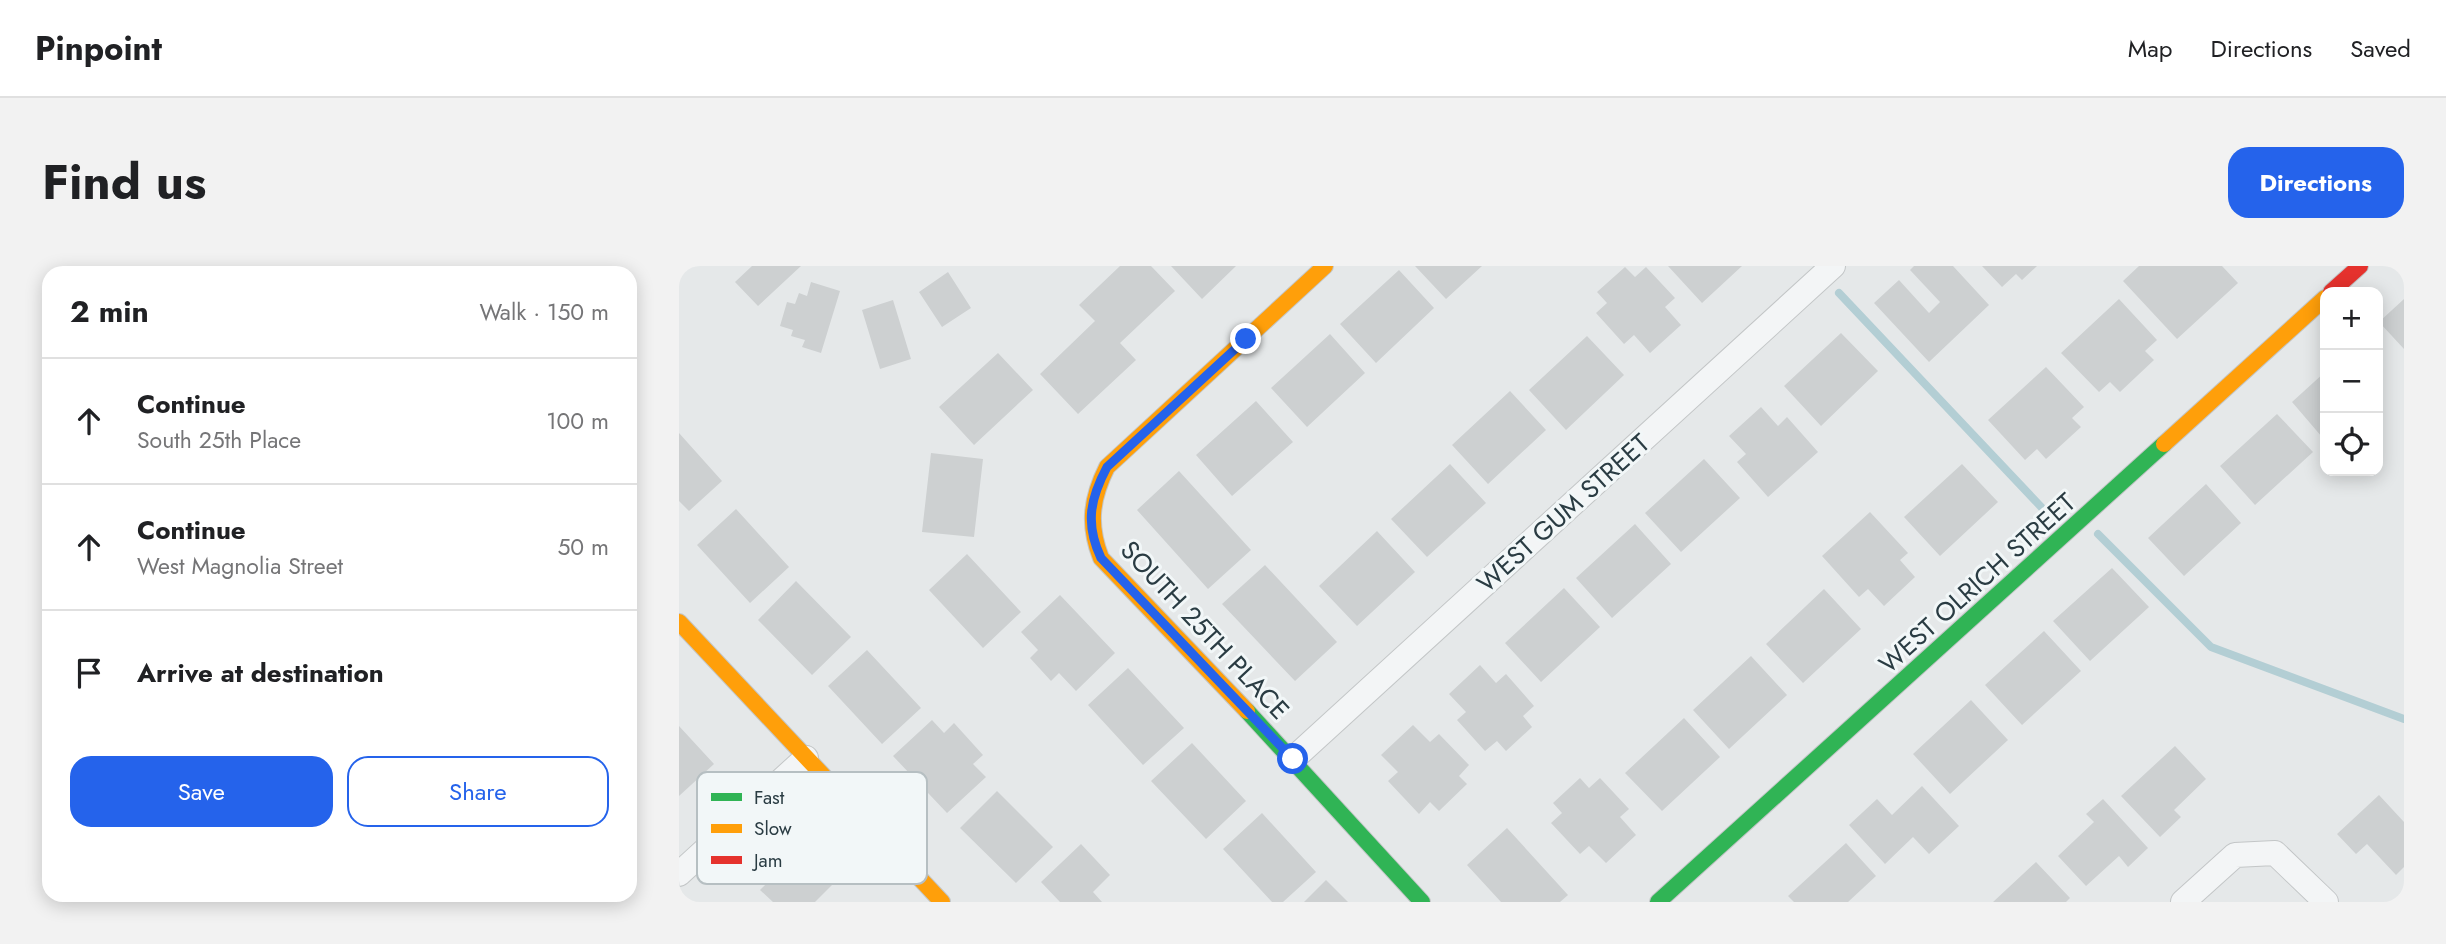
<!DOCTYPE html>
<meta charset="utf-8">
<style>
:root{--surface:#fff;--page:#f2f2f2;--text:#202124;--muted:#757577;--line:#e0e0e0;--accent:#2563eb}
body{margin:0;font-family:Jost,sans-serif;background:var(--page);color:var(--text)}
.controls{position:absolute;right:21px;top:21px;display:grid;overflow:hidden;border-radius:14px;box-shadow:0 4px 18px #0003}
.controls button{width:63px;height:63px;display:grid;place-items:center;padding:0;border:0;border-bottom:2px solid var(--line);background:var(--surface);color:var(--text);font:35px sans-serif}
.stop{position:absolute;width:21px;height:21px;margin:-16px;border:5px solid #2563eb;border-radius:50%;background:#fff}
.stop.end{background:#2563eb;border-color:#fff;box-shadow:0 2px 7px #0008}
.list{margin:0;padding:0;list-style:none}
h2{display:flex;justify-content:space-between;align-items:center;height:91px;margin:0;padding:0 28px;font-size:30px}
h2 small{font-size:23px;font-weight:400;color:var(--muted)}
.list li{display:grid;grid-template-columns:46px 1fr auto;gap:21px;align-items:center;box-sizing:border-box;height:126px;padding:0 28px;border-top:2px solid var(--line)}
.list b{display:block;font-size:26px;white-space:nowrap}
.list p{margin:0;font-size:23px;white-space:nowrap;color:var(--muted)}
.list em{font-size:23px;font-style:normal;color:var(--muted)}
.actions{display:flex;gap:14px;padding:21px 28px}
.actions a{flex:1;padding:16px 0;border:2px solid var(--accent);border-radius:21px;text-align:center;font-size:24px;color:var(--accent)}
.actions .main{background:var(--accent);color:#fff}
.icon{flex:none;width:38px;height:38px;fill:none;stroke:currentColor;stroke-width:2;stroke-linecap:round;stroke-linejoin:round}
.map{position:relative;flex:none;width:1725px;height:636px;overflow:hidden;border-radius:21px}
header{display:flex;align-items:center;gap:42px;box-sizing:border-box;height:98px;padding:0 35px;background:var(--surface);border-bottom:2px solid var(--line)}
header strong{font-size:33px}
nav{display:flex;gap:38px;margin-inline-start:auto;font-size:24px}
.intro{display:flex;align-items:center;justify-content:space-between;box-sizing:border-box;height:168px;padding:0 42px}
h1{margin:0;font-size:49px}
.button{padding:18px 32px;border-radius:21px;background:var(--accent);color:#fff;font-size:24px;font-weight:700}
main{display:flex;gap:42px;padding:0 42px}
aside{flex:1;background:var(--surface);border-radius:21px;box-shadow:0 4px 18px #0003}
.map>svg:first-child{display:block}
</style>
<header>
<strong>Pinpoint</strong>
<nav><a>Map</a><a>Directions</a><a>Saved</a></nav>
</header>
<div class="intro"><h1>Find us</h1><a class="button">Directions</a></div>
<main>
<aside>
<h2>2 min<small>Walk · 150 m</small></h2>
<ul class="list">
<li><svg class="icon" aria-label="ahead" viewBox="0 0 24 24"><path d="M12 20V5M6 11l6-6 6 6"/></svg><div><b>Continue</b><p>South 25th Place</p></div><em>100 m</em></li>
<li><svg class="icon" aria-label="ahead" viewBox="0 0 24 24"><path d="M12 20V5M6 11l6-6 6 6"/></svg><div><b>Continue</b><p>West Magnolia Street</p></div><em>50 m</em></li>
<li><svg class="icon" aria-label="arrive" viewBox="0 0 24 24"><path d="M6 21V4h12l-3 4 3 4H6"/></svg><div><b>Arrive at destination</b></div></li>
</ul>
<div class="actions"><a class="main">Save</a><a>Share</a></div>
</aside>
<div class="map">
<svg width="1725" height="636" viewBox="0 0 1725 636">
<rect width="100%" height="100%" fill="#e5e8e9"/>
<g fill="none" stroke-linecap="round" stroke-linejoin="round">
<path stroke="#b3ced4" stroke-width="8" d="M1160 27 1365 244
M1419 268 1532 381 1725 453"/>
</g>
<path fill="#cdd0d1" d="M73 0H122L79 40 56 16Z
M441 0H472L496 25 441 77 457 94 399 148 361 108 416 55 400 39Z
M492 0H557L523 33Z
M736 0H803L767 33Z
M989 0H1063L1023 37Z
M1235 0H1274L1310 39 1250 96 1195 37 1220 14 1250 47 1261 36 1231 4Z
M1303 0H1358L1343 14 1337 8 1323 21Z
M1460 0H1543L1559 17 1498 73 1444 15Z
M946 1 956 11 967 1 996 32 986 41 1002 59 971 87 955 69 945 78 917 47 928 37 918 26Z
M720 4 755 42 697 97 661 58Z
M269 6 292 42 263 61 240 26Z
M132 16 161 25 142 87 123 81 126 74 112 70 114 64 101 60 108 36 116 38 120 27 128 30Z
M1440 33 1478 74 1466 85 1475 94 1441 126 1431 116 1420 126 1382 87Z
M1725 33V83L1700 56Z
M214 34 232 93 201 103 183 44Z
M1162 67 1199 105 1142 160 1105 120Z
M651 68 686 107 628 161 592 122Z
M908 70 945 109 887 164 850 124Z
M319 87 354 124 295 179 260 141Z
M1367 101 1405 141 1393 152 1402 161 1367 193 1358 183 1346 194 1309 154Z
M1646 106V168L1643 171 1613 136Z
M831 125 867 164 809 218 773 179Z
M577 135 614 176 553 230 517 189Z
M1082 141 1099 160 1108 151 1139 186 1089 231 1058 196 1067 188 1050 170Z
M1598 148 1634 186 1576 239 1541 200Z
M0 167 43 215 10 245 0 235Z
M252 187 304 193 295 271 243 266Z
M1025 193 1061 232 1002 286 966 247Z
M771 198 807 237 748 291 712 253Z
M1283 198 1319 236 1261 290 1225 251Z
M500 205 572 284 529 323 458 244Z
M1527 218 1562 257 1505 310 1469 272Z
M57 243 110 301 71 337 18 279Z
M1191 246 1229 287 1221 294 1236 311 1205 340 1189 323 1180 331 1143 290Z
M956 258 992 298 933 352 897 312Z
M698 265 736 306 678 360 640 320Z
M288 288 342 346 304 382 250 324Z
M586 299 658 376 616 415 543 338Z
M1433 302 1470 341 1411 395 1374 355Z
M117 315 172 371 133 409 79 354Z
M885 322 921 361 862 416 826 377Z
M1145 323 1182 363 1124 417 1087 378Z
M381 329 436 387 397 425 380 407 372 415 351 392 359 384 342 366Z
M1365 365 1402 405 1343 459 1306 419Z
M188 384 242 442 203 478 149 420Z
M1072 390 1108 429 1050 483 1014 444Z
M801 399 817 417 827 408 855 440 844 450 853 461 827 485 818 475 806 485 778 454 787 446 770 428Z
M449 402 505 462 464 499 409 439Z
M1292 434 1329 474 1271 528 1234 488Z
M1005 452 1041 491 983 545 946 507Z
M253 454 265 467 275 457 304 489 294 498 307 511 268 547 214 490Z
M734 459 751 476 760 468 790 499 780 510 788 518 760 545 751 536 740 548 709 515 719 506 702 489Z
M0 460 35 498 0 530Z
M513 477 567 535 527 573 472 515Z
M1496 480 1527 513 1495 544 1502 551 1481 571 1442 530Z
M901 512 910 522 921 512 950 543 941 551 957 569 927 597 910 580 901 588 872 557 883 547 874 537Z
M1243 520 1280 560 1250 588 1234 571 1206 598 1170 559 1198 533 1213 549Z
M318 525 374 581 337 617 281 562Z
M1700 529 1725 556V601L1717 609 1688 578 1677 588 1658 568Z
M1424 533 1469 582 1449 601 1440 590 1407 620 1379 590 1415 556 1407 548Z
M583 547 637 606 604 636H593L544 583Z
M828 562 889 629 881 636H822L788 599Z
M1167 577 1197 610 1169 636H1115L1109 630Z
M402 578 431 609 414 626 423 636H381L362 616Z
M127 579 160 612 136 636H94L81 624Z
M1357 596 1391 632 1387 636H1314Z
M647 614 669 636H625Z"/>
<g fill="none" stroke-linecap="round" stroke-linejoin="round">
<g stroke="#c3c6c7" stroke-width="26">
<path id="street" d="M614 493 1154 0
M0 608 127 492
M1504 636 1556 589 1596 587 1647 636"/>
</g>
<g stroke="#c3c6c7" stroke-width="18">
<path id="fast" d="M568 445 743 636
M979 636 1485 178"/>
</g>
<g stroke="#c3c6c7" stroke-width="18">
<path id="slow" d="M1485 178 1646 32
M0 356 263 636
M568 445 422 292C409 259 412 233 428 201L646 0"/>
</g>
<g stroke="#c3c6c7" stroke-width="18">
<path id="jam" d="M1652 26 1681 0"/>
</g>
<use href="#street" stroke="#f3f5f6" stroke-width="24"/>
<use href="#fast" stroke="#30b455" stroke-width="16"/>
<use href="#slow" stroke="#ff9f0a" stroke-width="16"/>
<use href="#jam" stroke="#e5322d" stroke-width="16"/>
</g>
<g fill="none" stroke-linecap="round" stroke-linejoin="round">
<path stroke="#2563eb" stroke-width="9" d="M567 73 428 201C411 233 406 258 422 292L614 493"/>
</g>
<g text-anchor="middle" stroke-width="6" stroke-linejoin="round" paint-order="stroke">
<g font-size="26" fill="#2a3c43" stroke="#f2f7f8">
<text transform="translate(884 247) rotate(-42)" y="9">WEST GUM STREET</text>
<text transform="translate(1298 317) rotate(-42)" y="9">WEST OLRICH STREET</text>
<text transform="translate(526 364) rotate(47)" y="9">SOUTH 25TH PLACE</text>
</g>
</g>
<rect x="18" y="506" width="230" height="112" rx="10" fill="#f2f7f8" stroke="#b6bfc2" stroke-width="2"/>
<rect x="32" y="527" width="31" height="8" fill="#30b455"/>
<rect x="32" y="558" width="31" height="9" fill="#ff9f0a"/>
<rect x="32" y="590" width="31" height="8" fill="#e5322d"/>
<g font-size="19" fill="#2a3c43">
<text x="75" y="538">Fast</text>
<text x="75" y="569">Slow</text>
<text x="75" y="601">Jam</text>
</g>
</svg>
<div class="controls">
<button>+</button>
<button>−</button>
<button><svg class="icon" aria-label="locate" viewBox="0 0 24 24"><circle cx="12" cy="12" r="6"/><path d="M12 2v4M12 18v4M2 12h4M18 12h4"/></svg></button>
</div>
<div class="stop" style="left:614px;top:493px"></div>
<div class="stop end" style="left:567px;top:73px"></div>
</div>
</main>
